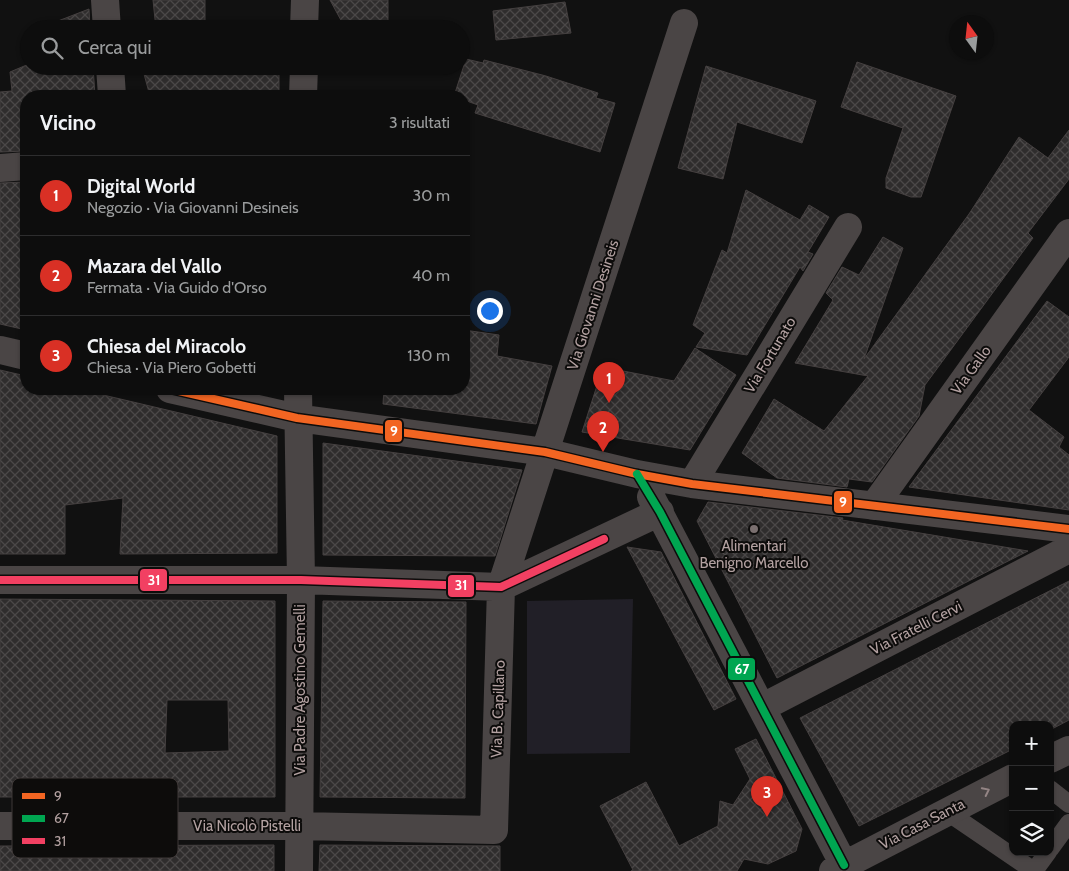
<!DOCTYPE html>
<html lang="it">
<meta charset="utf-8">
<style>
:root{--surface:#0d0d0d;--page:#161616;--text:#f1f3f6;--muted:#9a9c9d;--line:#2d2d2e;--accent:#d93025}
body{margin:0;font-family:Cabin,sans-serif;background:var(--page);color:var(--text)}
.controls{position:absolute;right:15px;bottom:15px;display:grid;overflow:hidden;border-radius:10px;box-shadow:0 1px 4px #0004}
.controls button{width:45px;height:45px;display:grid;place-items:center;padding:0;border:0;border-bottom:1px solid var(--line);background:var(--surface);color:var(--text);font:25px sans-serif}
.compass{position:absolute;left:949px;top:15px;width:45px;height:45px;border-radius:50%;background:var(--surface);box-shadow:0 1px 4px #0004;rotate:345deg}
.you{position:absolute;left:489px;top:310px;width:18px;height:18px;margin:-12px;border:4px solid #fff;border-radius:50%;background:#1a73e8;box-shadow:0 0 0 8px #1a73e833}
.badge{display:grid;place-items:center;width:32px;height:32px;border-radius:50%;background:var(--accent);color:#fff;font-size:16px;font-weight:700}
.pin{position:absolute;translate:-50% -41px;filter:drop-shadow(0 1px 2px #0008)}
.pin::after{content:'';position:absolute;top:26px;width:18px;height:15px;background:inherit;clip-path:polygon(0 0,100% 0,50% 100%)}
.list{margin:0;padding:0;list-style:none}
h2{display:flex;justify-content:space-between;align-items:center;height:65px;margin:0;padding:0 20px;font-size:21px}
h2 small{font-size:16px;font-weight:400;color:var(--muted)}
.list li{display:grid;grid-template-columns:32px 1fr auto;gap:15px;align-items:center;box-sizing:border-box;height:80px;padding:0 20px;border-top:1px solid var(--line)}
.list b{display:block;font-size:19px;white-space:nowrap}
.list p{margin:0;font-size:16px;white-space:nowrap;color:var(--muted)}
.list em{font-size:16px;font-style:normal;color:var(--muted)}
.icon{flex:none;width:28px;height:28px;fill:none;stroke:currentColor;stroke-width:2;stroke-linecap:round;stroke-linejoin:round}
.map{position:relative;flex:none;width:1069px;height:871px;overflow:hidden}
.search{position:absolute;background:var(--surface);box-shadow:0 1px 4px #0004;left:20px;top:20px;width:450px;height:55px;display:flex;align-items:center;gap:12px;box-sizing:border-box;padding:0 18px;border-radius:28px;color:var(--muted);font-size:19px}
.panel{position:absolute;background:var(--surface);box-shadow:0 1px 4px #0004;left:20px;top:90px;width:450px;height:305px;border-radius:20px}
.map>svg:first-child{display:block}
</style>
<div class="map">
<svg width="1069" height="871" viewBox="0 0 1069 871">
<defs>
<pattern id="building-cross-hatch" width="8" height="8" patternUnits="userSpaceOnUse" patternTransform="scale(1.25)"><rect width="8" height="8" fill="#2f2d2d"/><path d="M0 0l8 8M0 8l8-8" fill="none" stroke="#4b4848"/></pattern>
</defs>
<rect width="100%" height="100%" fill="#111"/>
<path fill="#211f27" d="M633 599 630 753 527 754V601Z"/>
<path fill="url(#building-cross-hatch)" stroke="#454040" fill-rule="evenodd" d="M153 0H205V29H156Z
M330 0H388V29H361L343 24Z
M565 2 571 33 496 40 493 11Z
M89 9 90 29H50V26L59 24 58 21Z
M466 59 483 63 484 60 546 76 598 93 596 98 615 103 600 152 475 113 478 105 464 100V96H454Z
M857 62 956 96 921 197H911L886 188V178L903 128 841 107Z
M29 64V66H93L95 96H26V151L0 152V92L12 91 10 72Z
M149 66H279V96H150L144 74 150 73Z
M706 66 816 101 802 143 737 122 723 179 678 168Z
M1069 130V179L1028 233 1033 238 925 385 919 416 872 482 849 479 847 487 777 478 742 453 774 399 824 431 868 376 795 363 833 300 826 293 842 267 859 275 883 237 903 248 864 359 969 214 1019 137 1048 158Z
M26 182V330L0 324V183Z
M746 190 800 220 809 205 829 217 808 252 813 254 803 271 800 267 747 355 696 347 705 333 693 325 722 250 727 253Z
M1047 301 1069 317V357L1029 410 1064 437 1059 447 1069 455V510L909 487Z
M464 330 499 335 497 356 552 366 536 424 383 404 384 389H464Z
M695 348 736 375 690 450 582 432 603 367 674 381Z
M0 370 26 376V389H78L277 436V553L120 554 123 498 65 505V554H0Z
M323 443 522 470 495 556 323 555Z
M708 502 843 518 842 520 1028 551 777 678 697 521Z
M627 547 661 552 736 699 714 710Z
M1069 581V720L1050 730V725H1013V749L859 826 800 718Z
M0 599 275 601V797H0ZM167 700H228L229 751 165 753Z
M323 601 466 602 465 798 320 797Z
M756 739 802 829 796 851 768 864 744 859 737 871H631L633 870 600 806 646 782 679 846 718 826 720 801 733 805 750 779 735 749Z
M274 845V871H0V846Z
M320 845 500 846V871H319Z"/>
<g fill="none" stroke-linecap="round" stroke-linejoin="round">
<path stroke="#4a4545" stroke-width="18" d="M1050 789 1069 804
M946 811 1034 871 1048 852
M1050 849 1069 823"/>
<path stroke="#4a4545" stroke-width="28" d="M105 0 107 29
M304 29 305 0
M110 66 112 96
M303 96 304 66
M0 168 26 166
M0 350 26 356
M170 389 297 418 545 452 637 474 692 484 1069 529
M298 389 301 580 299 871
M692 484 848 227
M651 497 844 865
M874 506 1069 233
M0 580H301L501 587 660 512
M763 707 1069 549
M1050 759 1069 750
M0 826H299L494 830 501 587 684 23
M833 871 1013 778"/>
<g stroke="#0d0c0b" stroke-width="11">
<path id="bus-1" d="M170 389 297 418 545 452 637 474 692 484 1069 529"/>
</g>
<g stroke="#0d0c0b" stroke-width="11">
<path id="bus-2" d="M637 474 660 512 844 865"/>
</g>
<g stroke="#0d0c0b" stroke-width="11">
<path id="bus-3" d="M0 580H301L501 587 604 539"/>
</g>
<use href="#bus-1" stroke="#f26522" stroke-width="8"/>
<use href="#bus-2" stroke="#00a651" stroke-width="8"/>
<use href="#bus-3" stroke="#f24062" stroke-width="8"/>
</g>
<defs><path id="oneway-chevron" d="M-2-3.5L2.5 0L-2 3.5" fill="none" stroke-width="1.6" stroke-linecap="round" stroke-linejoin="round" transform="scale(1.25)"/></defs>
<use stroke="#948585" href="#oneway-chevron" transform="translate(986 791) rotate(-26)"/>
<circle fill="#7a6f6f" stroke="#0d0c0b" stroke-width="2" cx="754" cy="529" r="5"/>
<g text-anchor="middle" stroke-width="4" stroke-linejoin="round" paint-order="stroke">
<g font-size="15" fill="#b3a1a1" stroke="#0d0c0b">
<text transform="translate(593 305) rotate(-72)" y="5">Via Giovanni Desineis</text>
<text transform="translate(770 355) rotate(-59)" y="5">Via Fortunato</text>
<text transform="translate(971 370) rotate(-54)" y="5">Via Gallo</text>
<text transform="translate(916 628) rotate(-27)" y="5">Via Fratelli Cervi</text>
<text transform="translate(300 690) rotate(-90)" y="5">Via Padre Agostino Gemelli</text>
<text transform="translate(498 709) rotate(-88)" y="5">Via B. Capillano</text>
<text transform="translate(922 824) rotate(-27)" y="5">Via Casa Santa</text>
<text x="247" y="831">Via Nicolò Pistelli</text>
</g>
<g font-size="15" fill="#b3a1a1" stroke="#0d0c0b">
<text x="754" y="551">Alimentari<tspan x="754" dy="17">Benigno Marcello</tspan></text>
</g>
</g>
<rect x="12" y="778" width="166" height="80" rx="8" fill="#0d0c0b" stroke="#3f3938" stroke-width="1"/>
<rect x="22" y="793" width="23" height="6" fill="#f26522"/>
<rect x="22" y="815" width="23" height="7" fill="#00a651"/>
<rect x="22" y="838" width="23" height="6" fill="#f24062"/>
<g font-size="14" fill="#b3a1a1">
<text x="54" y="801">9</text>
<text x="54" y="823">67</text>
<text x="54" y="846">31</text>
</g>
<g stroke="#0d0c0b" stroke-width="2">
<rect x="384" y="419" width="19" height="24" rx="5" fill="#f26522"/>
<rect x="833" y="490" width="20" height="24" rx="5" fill="#f26522"/>
<rect x="139" y="568" width="29" height="24" rx="5" fill="#f24062"/>
<rect x="447" y="574" width="28" height="24" rx="5" fill="#f24062"/>
<rect x="727" y="657" width="29" height="24" rx="5" fill="#00a651"/>
</g>
<g font-size="14" text-anchor="middle" font-weight="bold" fill="#fff">
<text x="394" y="436">9</text>
<text x="843" y="507">9</text>
<text x="154" y="585">31</text>
<text x="461" y="590">31</text>
<text x="742" y="674">67</text>
</g>
</svg>
<div class="controls">
<button>+</button>
<button>−</button>
<button><svg class="icon" aria-label="layers" viewBox="0 0 24 24"><path d="M12 4l9 5-9 5-9-5zM3 14l9 5 9-5"/></svg></button>
</div>
<svg class="compass" viewBox="-18 -18 36 36"><path d="M0-13l5 13h-10z" fill="#e53935"/><path d="M0 13l5-13h-10z" fill="#9a9c9d"/></svg>
<div class="you"></div>
<div class="pin badge" style="left:609px;top:403px">1</div>
<div class="pin badge" style="left:603px;top:452px">2</div>
<div class="pin badge" style="left:767px;top:817px">3</div>
<div class="search"><svg class="icon" aria-label="search" viewBox="0 0 24 24"><circle cx="10" cy="10" r="6"/><path d="M15 15l6 6"/></svg>Cerca qui</div>
<section class="panel">
<h2>Vicino<small>3 risultati</small></h2>
<ul class="list">
<li><span class="badge">1</span><div><b>Digital World</b><p>Negozio · Via Giovanni Desineis</p></div><em>30 m</em></li>
<li><span class="badge">2</span><div><b>Mazara del Vallo</b><p>Fermata · Via Guido d'Orso</p></div><em>40 m</em></li>
<li><span class="badge">3</span><div><b>Chiesa del Miracolo</b><p>Chiesa · Via Piero Gobetti</p></div><em>130 m</em></li>
</ul>
</section>
</div>
